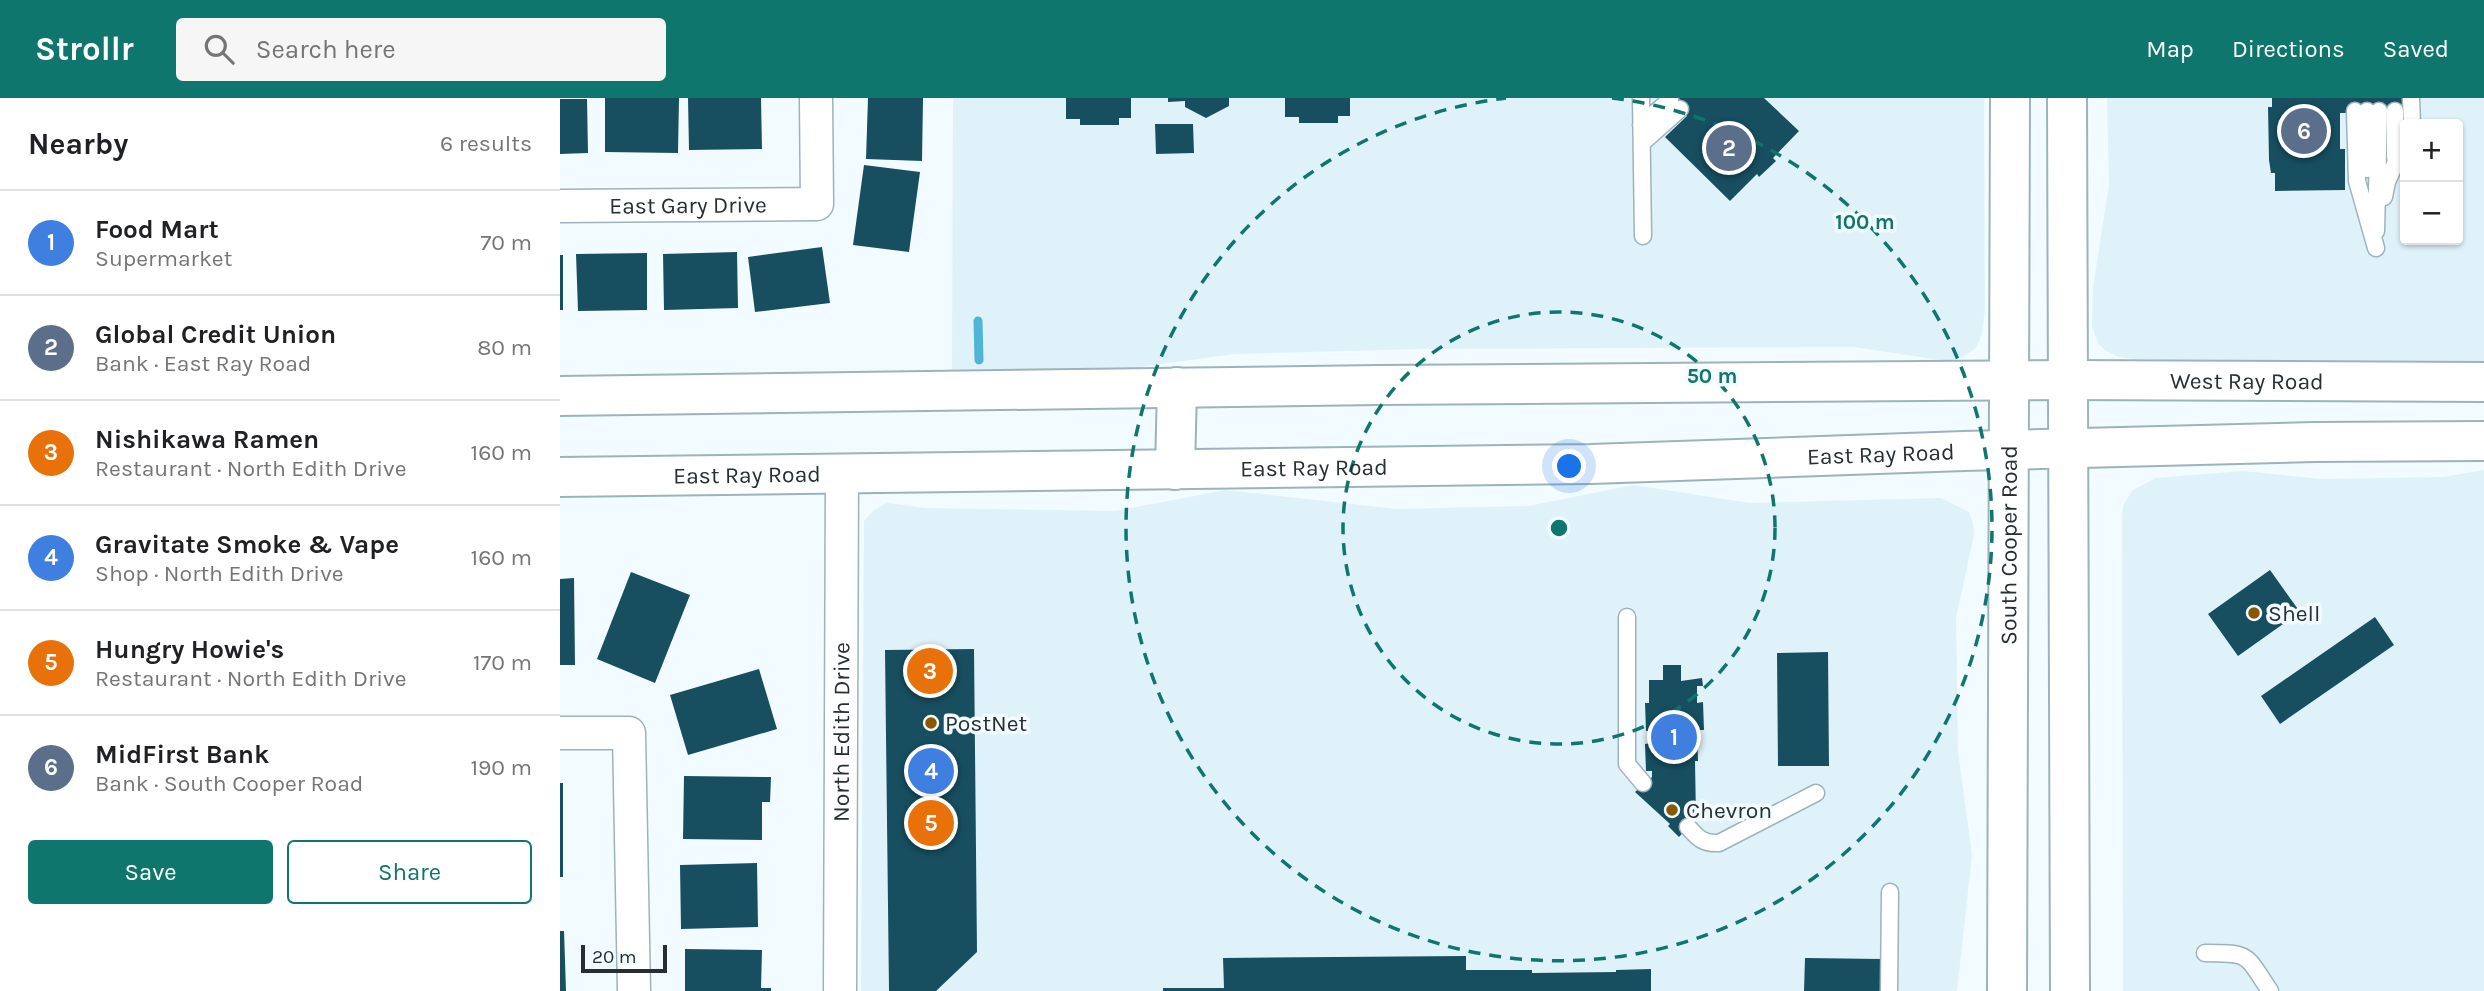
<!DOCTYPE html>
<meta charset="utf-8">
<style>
:root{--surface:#fff;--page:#f6f6f6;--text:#202124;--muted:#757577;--line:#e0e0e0;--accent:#0f766e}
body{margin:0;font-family:Karla,sans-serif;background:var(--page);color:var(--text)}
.controls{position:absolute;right:21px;top:21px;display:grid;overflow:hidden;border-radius:7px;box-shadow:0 2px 5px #0004}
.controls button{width:63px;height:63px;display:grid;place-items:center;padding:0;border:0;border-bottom:2px solid var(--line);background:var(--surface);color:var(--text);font:35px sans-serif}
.scale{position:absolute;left:21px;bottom:18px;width:86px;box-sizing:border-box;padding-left:7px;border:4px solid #272f32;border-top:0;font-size:19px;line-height:24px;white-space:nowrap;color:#272f32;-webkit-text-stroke:5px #f2fbff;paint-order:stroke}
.you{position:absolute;left:1010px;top:369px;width:24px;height:24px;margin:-18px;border:5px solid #fff;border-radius:50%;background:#1a73e8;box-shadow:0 0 0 10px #1a73e833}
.badge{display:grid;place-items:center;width:46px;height:46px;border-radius:50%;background:var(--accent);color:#fff;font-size:23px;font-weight:700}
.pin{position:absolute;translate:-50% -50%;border:4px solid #fff;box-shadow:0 2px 7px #0006}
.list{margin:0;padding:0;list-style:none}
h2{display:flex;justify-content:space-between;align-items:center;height:91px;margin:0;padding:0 28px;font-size:30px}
h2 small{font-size:23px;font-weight:400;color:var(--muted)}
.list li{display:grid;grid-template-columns:46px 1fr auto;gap:21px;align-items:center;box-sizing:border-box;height:105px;padding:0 28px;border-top:2px solid var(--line)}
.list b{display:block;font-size:26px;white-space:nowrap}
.list p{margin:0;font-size:23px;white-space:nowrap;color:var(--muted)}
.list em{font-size:23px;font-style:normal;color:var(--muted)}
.actions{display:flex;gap:14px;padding:21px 28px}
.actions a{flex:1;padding:16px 0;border:2px solid var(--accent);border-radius:7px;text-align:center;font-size:24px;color:var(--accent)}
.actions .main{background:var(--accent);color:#fff}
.icon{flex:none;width:38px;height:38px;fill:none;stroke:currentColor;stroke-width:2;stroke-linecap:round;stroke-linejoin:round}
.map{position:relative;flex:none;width:1924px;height:893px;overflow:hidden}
header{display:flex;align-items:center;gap:42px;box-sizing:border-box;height:98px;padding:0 35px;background:var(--accent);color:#fff}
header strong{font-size:33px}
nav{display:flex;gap:38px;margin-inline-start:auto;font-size:24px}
.search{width:490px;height:63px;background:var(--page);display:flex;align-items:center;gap:18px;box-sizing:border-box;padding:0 24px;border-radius:7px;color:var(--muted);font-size:26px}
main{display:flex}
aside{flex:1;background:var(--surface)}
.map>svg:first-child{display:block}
</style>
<header>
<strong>Strollr</strong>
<div class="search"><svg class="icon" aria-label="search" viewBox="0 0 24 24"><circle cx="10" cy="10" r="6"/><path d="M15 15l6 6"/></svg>Search here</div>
<nav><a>Map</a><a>Directions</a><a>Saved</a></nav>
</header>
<main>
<aside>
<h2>Nearby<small>6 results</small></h2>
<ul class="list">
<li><span class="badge" style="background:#3f7fe0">1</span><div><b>Food Mart</b><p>Supermarket</p></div><em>70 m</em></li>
<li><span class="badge" style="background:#5c6f8a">2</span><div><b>Global Credit Union</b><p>Bank · East Ray Road</p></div><em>80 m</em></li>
<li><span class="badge" style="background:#e8710a">3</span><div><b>Nishikawa Ramen</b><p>Restaurant · North Edith Drive</p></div><em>160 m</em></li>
<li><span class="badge" style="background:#3f7fe0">4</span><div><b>Gravitate Smoke &amp; Vape</b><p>Shop · North Edith Drive</p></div><em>160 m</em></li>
<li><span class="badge" style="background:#e8710a">5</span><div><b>Hungry Howie's</b><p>Restaurant · North Edith Drive</p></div><em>170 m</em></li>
<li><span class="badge" style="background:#5c6f8a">6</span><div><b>MidFirst Bank</b><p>Bank · South Cooper Road</p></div><em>190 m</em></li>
</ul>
<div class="actions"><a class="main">Save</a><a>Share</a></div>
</aside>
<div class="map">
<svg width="1924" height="893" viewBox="0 0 1924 893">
<rect width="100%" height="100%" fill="#f2fbff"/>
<path fill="#dff2f9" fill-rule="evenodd" d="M393 0H1424L1425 211 1422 236 1416 250 1403 259 1388 263 1293 249 860 251 674 256 565 271 392 275Z
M1547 0H1924V267L1575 261 1559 259 1546 253 1538 245 1532 228 1533 190 1549 86ZM1845 26H1898V142H1845Z
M1924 372V893H1563L1562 418 1563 408 1567 401 1573 392 1596 380 1683 373 1761 381 1884 379Z
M1073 387 1190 405 1381 400 1409 414 1413 425 1414 437 1396 520 1398 653 1412 757 1397 893H301L304 423 314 412 327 405 365 410 555 413 666 392 837 411 969 408Z"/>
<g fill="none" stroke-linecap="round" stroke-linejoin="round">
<path stroke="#4eb5d6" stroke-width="9" d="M418 223 419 262"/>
</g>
<path fill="#174f61" d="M45 0H119L118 55 45 54Z
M128 0H201L202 51 129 52Z
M308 0H363L362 63 306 61Z
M506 0H571V20H559V27H520V21H506Z
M608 0H669V8L646 20 625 9V3L608 4Z
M725 0H790V18H778V25H739V19H725Z
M1109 0H1204L1239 33 1213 60 1216 63 1199 79 1197 76 1170 103 1105 39 1127 18Z
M1712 0H1845L1846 15H1780V51H1785V92L1715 93V75H1711L1709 62 1708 9H1712Z
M0 1H27L28 55 0 56Z
M595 26H633L634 55 596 56Z
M304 67 360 74 349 154 293 147Z
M262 149 270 205 195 214 188 159Z
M177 154 178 210 104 212 103 156Z
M87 155V212L18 213 16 156Z
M0 157H3V212H0Z
M1710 472 1740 514 1678 558 1648 516Z
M71 474 130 497 95 585 37 561Z
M14 480 15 567H0V481Z
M1815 519 1834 547 1720 626 1701 598Z
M414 551 417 854 376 893H329L325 552Z
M1268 554 1269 668H1218L1217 555Z
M1103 567H1121V583L1142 580 1143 588H1137V605L1143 604 1144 632H1137L1138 663H1135L1136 720 1119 739 1108 728 1110 726 1075 694 1092 679V673H1086L1085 646 1091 645V633H1086L1085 605H1089V582H1103Z
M199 571 217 631 128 657 110 597Z
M124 678 211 679 210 704H202V742L123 741Z
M0 685H3V779H0Z
M197 765 198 829 121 831 120 767Z
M0 833H4L6 893H0Z
M125 851 202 852 201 890H211V893H125Z
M906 858V872H972V875L1056 874V872L1091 871V893H603V890H664L663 860Z
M1245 860 1321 861V893H1244Z"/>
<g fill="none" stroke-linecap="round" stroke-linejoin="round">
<g stroke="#9db3bb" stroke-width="19">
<path id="service" d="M1081 0 1083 138
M1851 0 1852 26
M1795 13 1797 83 1816 150
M1807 13V71
M1835 13V59
M1081 27 1110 2
M1082 45 1120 11
M1824 99 1827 84 1845 43
M1816 133 1819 13
M1067 519V666L1083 685
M1128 729C1138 740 1143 746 1159 745L1256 695
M1645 855C1691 855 1685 856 1710 893
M1329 893 1330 794"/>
</g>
<g stroke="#9db3bb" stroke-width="35">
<g id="minor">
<path id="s1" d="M0 108 257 106 256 0"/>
<path d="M0 635H69L74 893"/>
<path id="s2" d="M280 893 282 377"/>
</g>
</g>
<g stroke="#9db3bb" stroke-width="42">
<g id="secondary">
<path d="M1507 0 1510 893"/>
<path id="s3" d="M1447 893 1450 0"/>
</g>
</g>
<g stroke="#9db3bb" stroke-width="42">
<g id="primary">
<path id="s4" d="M0 298 819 287 1507 282 1924 284"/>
<path d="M615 372 617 289"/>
<path id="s5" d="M0 379 1031 366 1404 353 1754 344 1924 343"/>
</g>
</g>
<use href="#service" stroke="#fff" stroke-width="16"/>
<use href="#minor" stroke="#fff" stroke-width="32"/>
<use href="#secondary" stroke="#fff" stroke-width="38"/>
<use href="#primary" stroke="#fff" stroke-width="38"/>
</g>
<g fill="none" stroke="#0f766e" stroke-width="3.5" stroke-dasharray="12 9">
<circle cx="999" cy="430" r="216"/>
<path d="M1052 0A433 433 0 1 1 946 0"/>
</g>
<g fill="#895800" stroke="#f2fbff" stroke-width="2.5">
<circle cx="1694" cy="515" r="7"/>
<circle cx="371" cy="625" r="7"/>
<circle cx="1112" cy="712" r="7"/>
</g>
<g text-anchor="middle" stroke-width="7" stroke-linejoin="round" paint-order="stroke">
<g font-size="23" fill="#272f32" stroke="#f2fbff">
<text dy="8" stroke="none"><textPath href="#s1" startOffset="128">East Gary Drive</textPath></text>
<text dy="8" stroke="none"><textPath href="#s4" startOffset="1687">West Ray Road</textPath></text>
<text dy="8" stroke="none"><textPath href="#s5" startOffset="1321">East Ray Road</textPath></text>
<text dy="8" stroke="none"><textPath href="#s5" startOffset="754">East Ray Road</textPath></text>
<text dy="8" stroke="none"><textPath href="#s5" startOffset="187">East Ray Road</textPath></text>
<text dy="8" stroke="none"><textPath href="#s3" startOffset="446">South Cooper Road</textPath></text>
<text dy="8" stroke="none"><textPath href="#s2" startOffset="259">North Edith Drive</textPath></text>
</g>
<g font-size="23" fill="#272f32" stroke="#f2fbff" text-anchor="start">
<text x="1708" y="523">Shell</text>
<text x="385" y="633">PostNet</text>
<text x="1126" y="720">Chevron</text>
</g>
</g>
<circle cx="999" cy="430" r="10" fill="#0f766e" stroke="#f2fbff" stroke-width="3.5"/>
<g font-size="21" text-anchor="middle" font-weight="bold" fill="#0f766e" stroke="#f2fbff" stroke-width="7" stroke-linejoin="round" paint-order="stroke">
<text x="1305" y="131">100 m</text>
<text x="1152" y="285">50 m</text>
</g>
</svg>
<div class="controls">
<button>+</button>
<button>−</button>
</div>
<div class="scale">20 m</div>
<div class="you"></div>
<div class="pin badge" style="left:1114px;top:639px;background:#3f7fe0">1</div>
<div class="pin badge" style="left:1169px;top:50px;background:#5c6f8a">2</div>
<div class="pin badge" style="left:370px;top:573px;background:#e8710a">3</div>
<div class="pin badge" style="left:371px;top:673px;background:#3f7fe0">4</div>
<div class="pin badge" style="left:371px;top:725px;background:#e8710a">5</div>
<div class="pin badge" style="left:1744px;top:33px;background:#5c6f8a">6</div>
</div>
</main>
